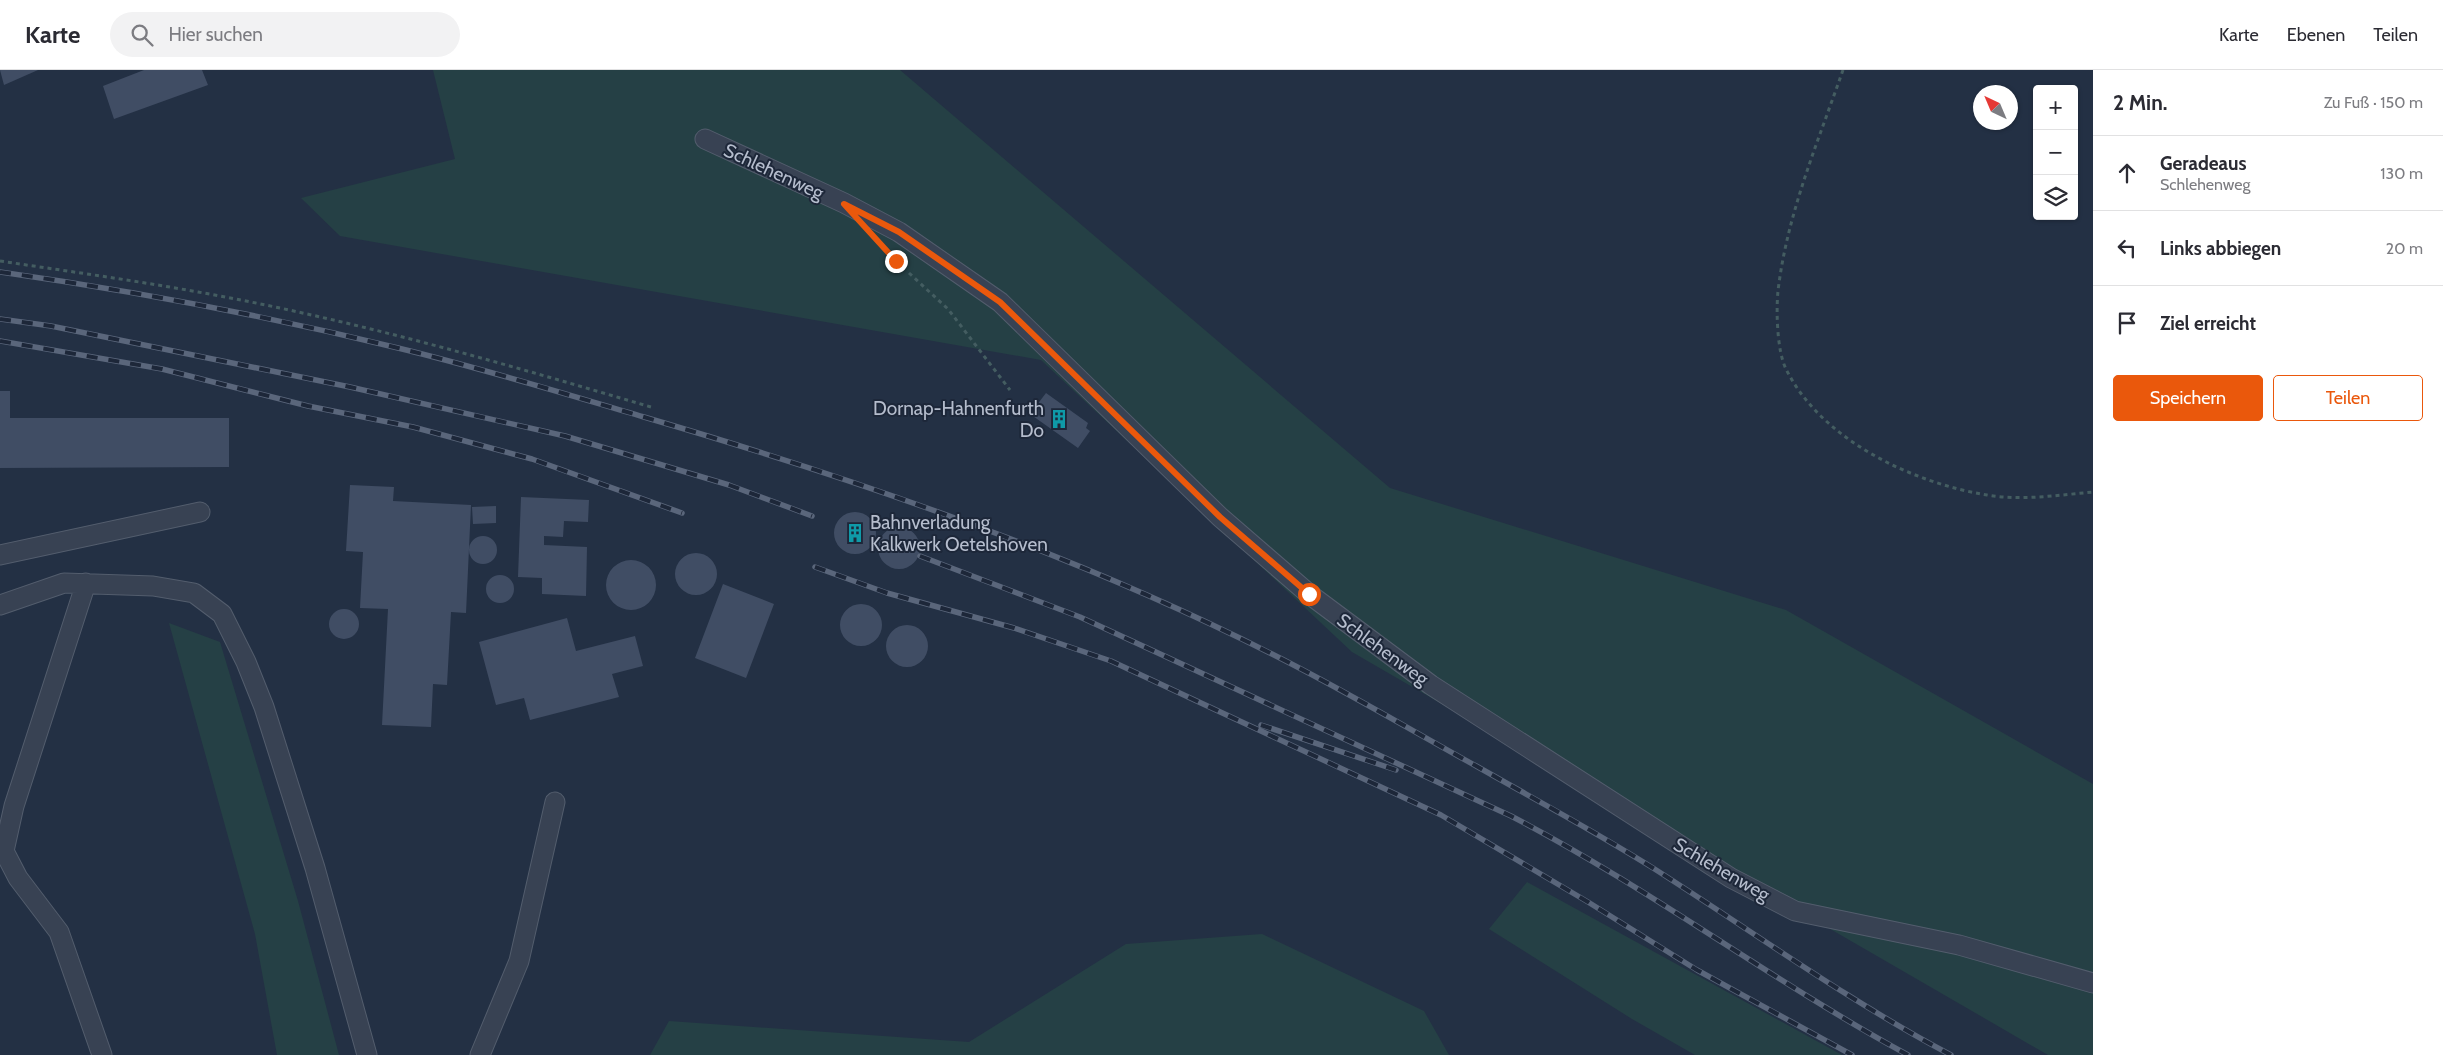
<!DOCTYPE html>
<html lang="de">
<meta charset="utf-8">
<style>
:root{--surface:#fff;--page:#f2f2f3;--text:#2b2b33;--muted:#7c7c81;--line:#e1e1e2;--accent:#ea580c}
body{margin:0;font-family:Cabin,sans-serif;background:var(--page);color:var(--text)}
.controls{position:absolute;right:15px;top:15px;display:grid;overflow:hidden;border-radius:5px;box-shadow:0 1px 4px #0004}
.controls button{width:45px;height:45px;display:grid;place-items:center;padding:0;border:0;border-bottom:1px solid var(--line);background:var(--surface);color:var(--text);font:25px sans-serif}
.compass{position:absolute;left:1973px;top:15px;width:45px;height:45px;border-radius:50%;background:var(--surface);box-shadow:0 1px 4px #0004;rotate:316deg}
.stop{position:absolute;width:15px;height:15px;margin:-11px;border:4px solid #ea580c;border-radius:50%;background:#fff}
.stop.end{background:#ea580c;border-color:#fff;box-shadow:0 1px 5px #0008}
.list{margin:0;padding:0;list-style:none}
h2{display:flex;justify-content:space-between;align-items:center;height:65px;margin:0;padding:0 20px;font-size:21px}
h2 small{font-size:16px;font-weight:400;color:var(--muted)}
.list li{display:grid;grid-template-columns:32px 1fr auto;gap:15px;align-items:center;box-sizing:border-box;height:75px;padding:0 20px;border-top:1px solid var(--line)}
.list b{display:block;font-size:19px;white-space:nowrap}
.list p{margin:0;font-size:16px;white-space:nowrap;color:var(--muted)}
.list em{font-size:16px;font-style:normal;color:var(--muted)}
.actions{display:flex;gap:10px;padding:15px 20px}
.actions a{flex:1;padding:11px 0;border:1px solid var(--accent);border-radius:5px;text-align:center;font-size:18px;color:var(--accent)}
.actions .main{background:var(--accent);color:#fff}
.icon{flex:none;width:28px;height:28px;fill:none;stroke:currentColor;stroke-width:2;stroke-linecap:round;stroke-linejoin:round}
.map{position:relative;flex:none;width:2093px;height:985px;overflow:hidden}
header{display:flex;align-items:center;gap:30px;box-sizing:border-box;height:70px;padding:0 25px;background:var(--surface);border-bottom:1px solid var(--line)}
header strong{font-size:24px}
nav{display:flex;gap:28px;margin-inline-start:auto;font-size:18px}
.search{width:350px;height:45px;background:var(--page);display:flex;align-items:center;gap:12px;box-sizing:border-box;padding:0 18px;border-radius:28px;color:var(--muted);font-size:19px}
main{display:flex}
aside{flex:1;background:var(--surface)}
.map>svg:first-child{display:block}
</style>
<header>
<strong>Karte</strong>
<div class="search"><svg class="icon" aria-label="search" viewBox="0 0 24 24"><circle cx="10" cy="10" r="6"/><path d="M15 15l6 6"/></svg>Hier suchen</div>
<nav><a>Karte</a><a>Ebenen</a><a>Teilen</a></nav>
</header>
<main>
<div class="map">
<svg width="2093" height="985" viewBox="0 0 2093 985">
<rect width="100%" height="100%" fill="#233044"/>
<path fill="#254045" d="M433 0H900L1390 418 1786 540 2093 714V985H2048L1352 582 1041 290 340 166 301 128 455 89Z
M169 553 220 572 298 831 339 985H277L255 864Z
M1527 812 1842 985H1695L1632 949 1489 859Z
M1262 864 1424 941 1449 985H650L669 951 969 972 1126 874Z"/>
<path fill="#404d64" d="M0 0H38L4 15Z
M144 0H202L208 15 114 49 103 16Z
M0 321H10V348H229V397L0 398Z
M1046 323 1088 353 1086 358 1090 361 1078 378 1030 344Z
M350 415 394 417 393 431 471 435 466 543 451 542 447 615 433 614 431 657 382 655 388 539 360 538 363 482 346 481Z
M521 427 589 430 588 452 564 451 563 467 544 466V475L587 477 586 526 542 524V508L518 507Z
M496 436V453L473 454 472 437Z
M834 463a21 21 0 1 1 42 0a21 21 0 1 1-42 0Z
M878 478a21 21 0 1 1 42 0a21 21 0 1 1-42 0Z
M469 480a14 14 0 1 1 28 0a14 14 0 1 1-28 0Z
M675 504a21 21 0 1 1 42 0a21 21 0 1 1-42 0Z
M606 515a25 25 0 1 1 50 0a25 25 0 1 1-50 0Z
M486 519a14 14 0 1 1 28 0a14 14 0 1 1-28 0Z
M723 514 774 534 746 608 695 588Z
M840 555a21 21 0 1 1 42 0a21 21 0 1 1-42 0Z
M329 554a15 15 0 1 1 30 0a15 15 0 1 1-30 0Z
M567 548 576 581 635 566 643 596 612 604 619 627 530 650 524 628 496 635 479 572Z
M886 576a21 21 0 1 1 42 0a21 21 0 1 1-42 0Z"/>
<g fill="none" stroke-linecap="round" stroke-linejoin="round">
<g stroke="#535d6d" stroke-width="21">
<path id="lane" d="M705 69 844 133 899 162 1000 232 1220 447 1309 524 1431 615 1731 808 1795 841 1959 875 2093 913
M0 485 200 442
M86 513 14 736 4 781 18 808 59 862 102 985
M0 535 64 513 153 516 194 523 222 544 246 592 264 637 315 798 367 985
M480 985 519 891 555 732"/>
</g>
<path stroke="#445d61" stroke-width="3" stroke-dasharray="4 4" stroke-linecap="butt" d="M1843 0C1818 72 1787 144 1778 221 1776 241 1777 281 1786 299 1821 370 1913 413 1987 425 2022 431 2059 425 2093 422
M0 191C66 201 132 210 198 222 351 249 502 293 651 337
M909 203 948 239 1010 320"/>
<use href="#lane" stroke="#384253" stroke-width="19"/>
<g stroke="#5a667b" stroke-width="5.5">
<path id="rail" d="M0 202C134 221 267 246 398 278 481 298 562 323 644 347 859 410 1072 483 1272 584 1342 619 1409 659 1478 697 1536 730 1596 762 1653 798 1752 861 1847 930 1951 985
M0 249 51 256 350 317 565 366 729 415 812 446
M0 271 162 299 308 336 413 357 532 389 682 443
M920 486 1080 547 1511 746C1648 817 1772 911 1908 985
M815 497 887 523 1014 558 1111 591 1441 745 1588 832 1697 900 1852 985
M1261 655 1396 700"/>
</g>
<use href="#rail" stroke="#1d2739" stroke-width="4" stroke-dasharray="11" stroke-linecap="butt"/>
</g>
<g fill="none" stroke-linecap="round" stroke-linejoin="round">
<path stroke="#ea580c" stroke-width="6" d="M896 191 844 134 899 162 1000 232 1220 447 1309 524"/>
</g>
<defs>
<g id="building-bare" transform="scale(1.5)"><path d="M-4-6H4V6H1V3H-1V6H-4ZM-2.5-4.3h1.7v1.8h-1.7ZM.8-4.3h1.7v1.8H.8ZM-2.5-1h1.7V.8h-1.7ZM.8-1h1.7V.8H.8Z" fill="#0f9aa8" stroke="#1d2739" stroke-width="2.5" paint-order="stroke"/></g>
</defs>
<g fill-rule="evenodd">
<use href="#building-bare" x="1059" y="349"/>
<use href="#building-bare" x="855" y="463"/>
</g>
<g text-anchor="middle" stroke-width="4" stroke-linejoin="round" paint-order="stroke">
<g font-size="19" fill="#b5bdcd" stroke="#1d2739">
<text transform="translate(774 101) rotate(25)" y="7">Schlehenweg</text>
<text transform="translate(1383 579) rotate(36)" y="7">Schlehenweg</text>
<text transform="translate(1722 799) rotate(30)" y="7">Schlehenweg</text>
</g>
<g font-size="19" fill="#b5bdcd" stroke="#1d2739" text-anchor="end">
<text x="1044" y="345">Dornap-Hahnenfurth<tspan x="1044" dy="22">Do</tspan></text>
<text x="870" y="459" text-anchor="start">Bahnverladung<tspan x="870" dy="22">Kalkwerk Oetelshoven</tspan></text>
</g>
</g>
</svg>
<div class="controls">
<button>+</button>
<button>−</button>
<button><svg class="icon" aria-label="layers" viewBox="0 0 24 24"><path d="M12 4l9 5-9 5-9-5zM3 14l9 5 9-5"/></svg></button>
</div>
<svg class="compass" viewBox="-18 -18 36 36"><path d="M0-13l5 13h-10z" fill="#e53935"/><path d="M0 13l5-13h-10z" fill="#7c7c81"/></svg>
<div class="stop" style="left:1309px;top:524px"></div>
<div class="stop end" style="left:896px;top:191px"></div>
</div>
<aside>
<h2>2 Min.<small>Zu Fuß · 150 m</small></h2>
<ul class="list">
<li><svg class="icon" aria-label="ahead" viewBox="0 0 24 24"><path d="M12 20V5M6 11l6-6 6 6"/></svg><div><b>Geradeaus</b><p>Schlehenweg</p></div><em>130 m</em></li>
<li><svg class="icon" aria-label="left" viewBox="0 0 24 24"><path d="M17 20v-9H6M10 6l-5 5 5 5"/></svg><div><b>Links abbiegen</b></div><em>20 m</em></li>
<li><svg class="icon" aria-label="arrive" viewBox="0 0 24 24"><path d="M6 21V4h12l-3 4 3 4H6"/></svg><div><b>Ziel erreicht</b></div></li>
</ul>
<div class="actions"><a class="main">Speichern</a><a>Teilen</a></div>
</aside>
</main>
